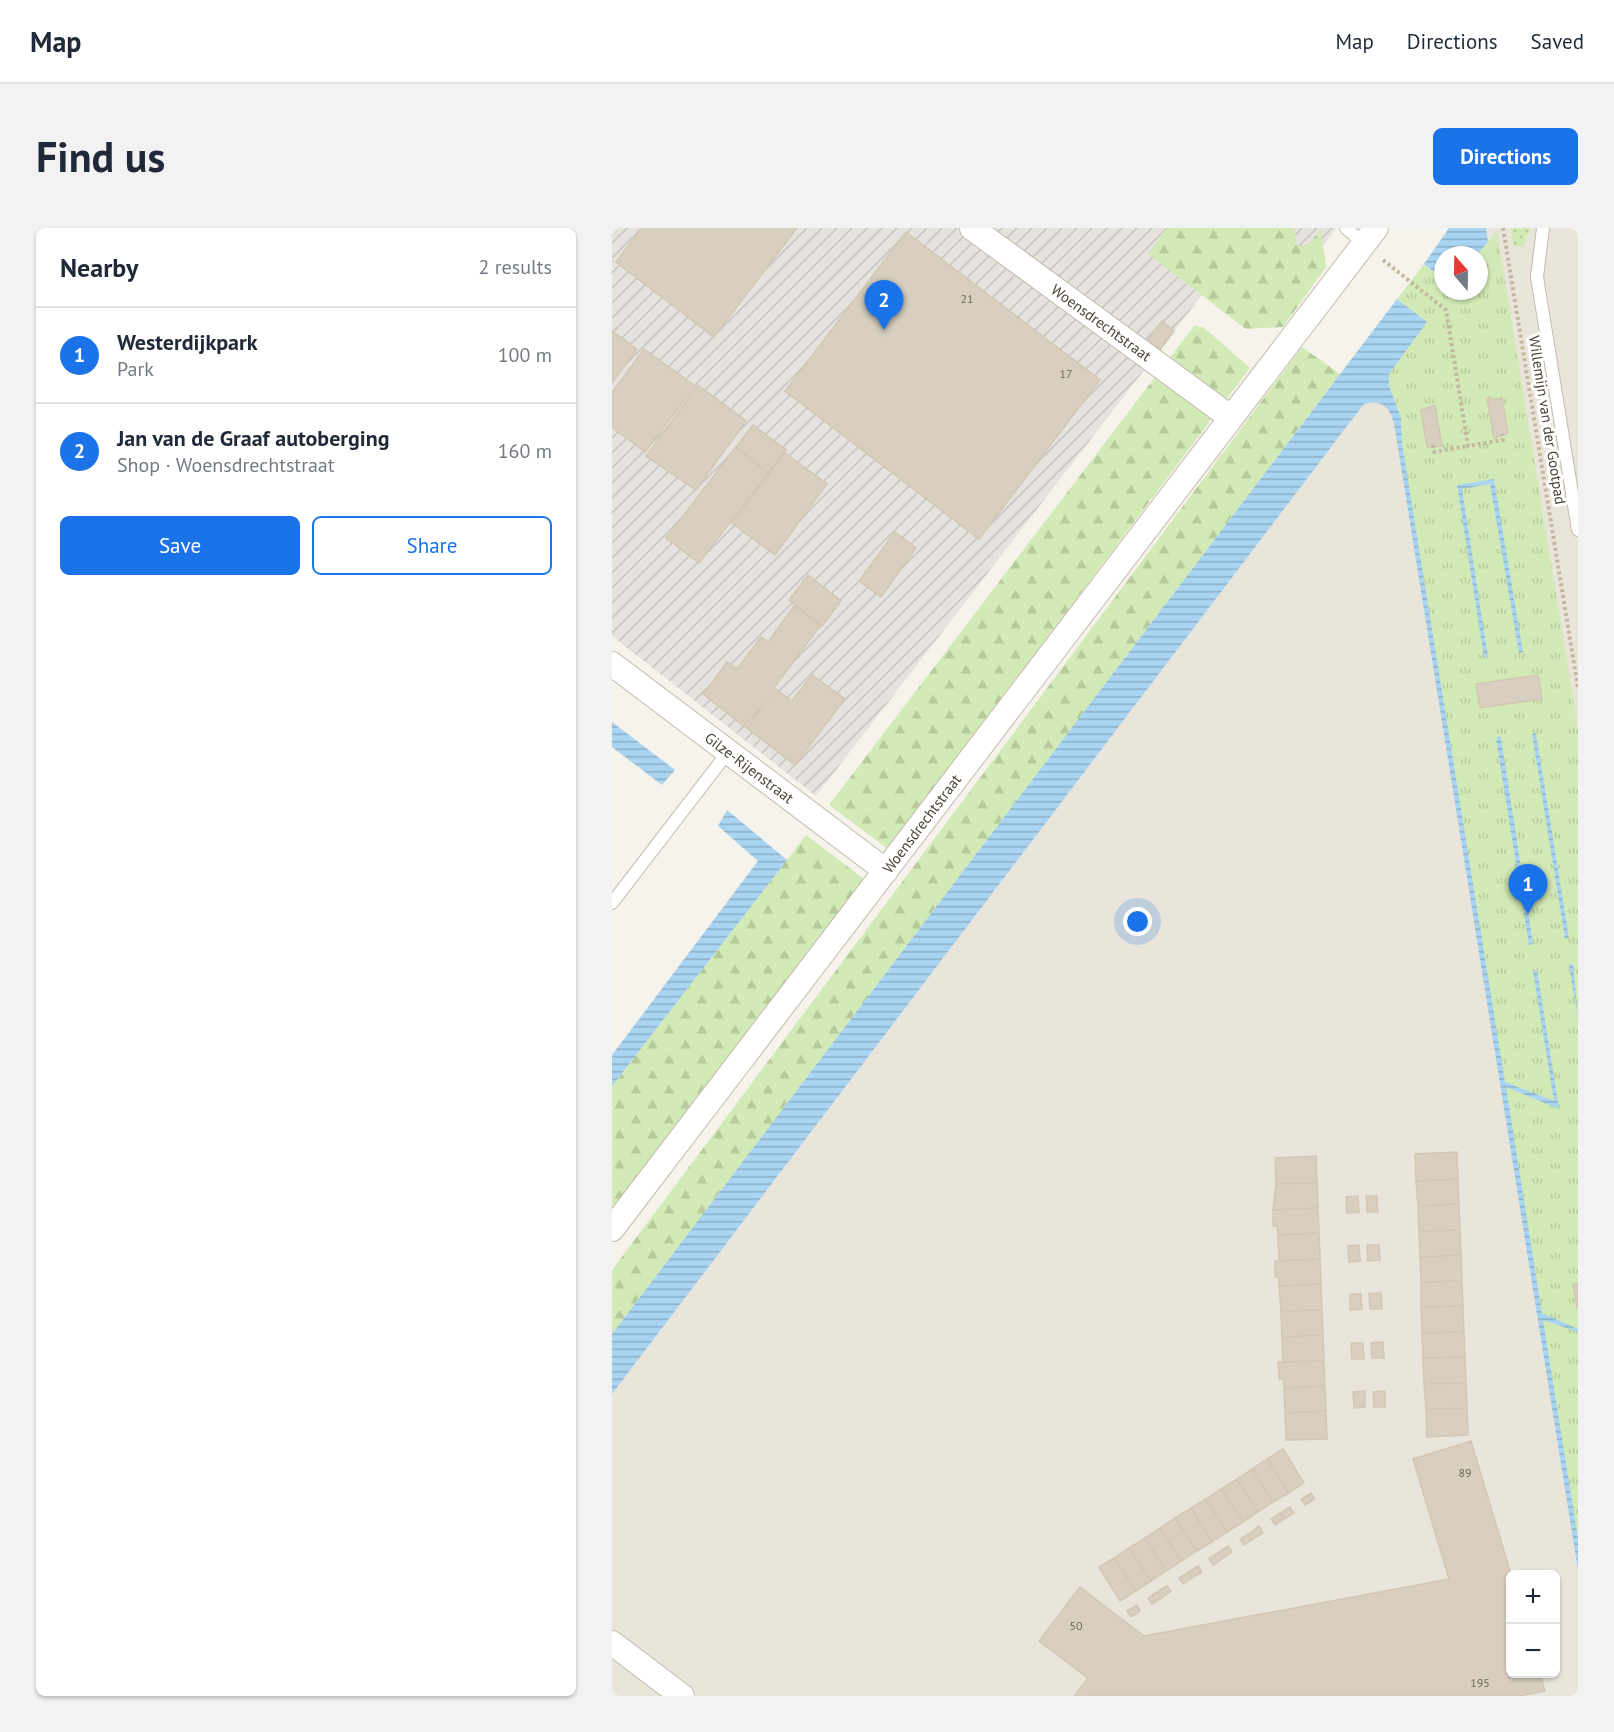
<!DOCTYPE html>
<meta charset="utf-8">
<style>
:root{--surface:#fff;--page:#f2f2f3;--text:#1f2937;--muted:#747a83;--line:#e0e1e3;--accent:#1a73e8}
body{margin:0;font-family:"PT Sans",sans-serif;background:var(--page);color:var(--text)}
.controls{position:absolute;right:18px;bottom:18px;display:grid;overflow:hidden;border-radius:9px;box-shadow:0 2px 4px #0004}
.controls button{width:54px;height:54px;display:grid;place-items:center;padding:0;border:0;border-bottom:2px solid var(--line);background:var(--surface);color:var(--text);font:30px sans-serif}
.compass{position:absolute;left:822px;top:18px;width:54px;height:54px;border-radius:50%;background:var(--surface);box-shadow:0 2px 4px #0004;rotate:340deg}
.you{position:absolute;left:526px;top:694px;width:21px;height:21px;margin:-15px;border:4px solid #fff;border-radius:50%;background:#1a73e8;box-shadow:0 0 0 9px #1a73e833}
.badge{display:grid;place-items:center;width:39px;height:39px;border-radius:50%;background:var(--accent);color:#fff;font-size:20px;font-weight:700}
.pin{position:absolute;translate:-50% -50px;filter:drop-shadow(0 2px 3px #0008)}
.pin::after{content:'';position:absolute;top:32px;width:21px;height:18px;background:inherit;clip-path:polygon(0 0,100% 0,50% 100%)}
.list{margin:0;padding:0;list-style:none}
h2{display:flex;justify-content:space-between;align-items:center;height:78px;margin:0;padding:0 24px;font-size:26px}
h2 small{font-size:20px;font-weight:400;color:var(--muted)}
.list li{display:grid;grid-template-columns:39px 1fr auto;gap:18px;align-items:center;box-sizing:border-box;height:96px;padding:0 24px;border-top:2px solid var(--line)}
.list b{display:block;font-size:22px;white-space:nowrap}
.list p{margin:0;font-size:20px;white-space:nowrap;color:var(--muted)}
.list em{font-size:20px;font-style:normal;color:var(--muted)}
.actions{display:flex;gap:12px;padding:18px 24px}
.actions a{flex:1;padding:14px 0;border:2px solid var(--accent);border-radius:9px;text-align:center;font-size:21px;color:var(--accent)}
.actions .main{background:var(--accent);color:#fff}
.map{position:relative;flex:none;width:966px;height:1468px;overflow:hidden;border-radius:9px}
header{display:flex;align-items:center;gap:36px;box-sizing:border-box;height:84px;padding:0 30px;background:var(--surface);border-bottom:2px solid var(--line)}
header strong{font-size:28px}
nav{display:flex;gap:33px;margin-inline-start:auto;font-size:21px}
.intro{display:flex;align-items:center;justify-content:space-between;box-sizing:border-box;height:144px;padding:0 36px}
h1{margin:0;font-size:42px}
.button{padding:15px 27px;border-radius:9px;background:var(--accent);color:#fff;font-size:21px;font-weight:700}
main{display:flex;gap:36px;padding:0 36px}
aside{flex:1;background:var(--surface);border-radius:9px;box-shadow:0 2px 4px #0004}
.map>svg:first-child{display:block}
</style>
<header>
<strong>Map</strong>
<nav><a>Map</a><a>Directions</a><a>Saved</a></nav>
</header>
<div class="intro"><h1>Find us</h1><a class="button">Directions</a></div>
<main>
<aside>
<h2>Nearby<small>2 results</small></h2>
<ul class="list">
<li><span class="badge">1</span><div><b>Westerdijkpark</b><p>Park</p></div><em>100 m</em></li>
<li><span class="badge">2</span><div><b>Jan van de Graaf autoberging</b><p>Shop · Woensdrechtstraat</p></div><em>160 m</em></li>
</ul>
<div class="actions"><a class="main">Save</a><a>Share</a></div>
</aside>
<div class="map">
<svg width="966" height="1468" viewBox="0 0 966 1468">
<defs>
<pattern id="industrial-furrows" width="10" height="10" patternUnits="userSpaceOnUse" patternTransform="scale(1.5)"><rect width="10" height="10" fill="#e6e2dd"/><path d="M-1 1l2-2M0 10L10 0M9 11l2-2" fill="none" stroke="#c7c3be"/></pattern>
<pattern id="grass-dots" width="8" height="8" patternUnits="userSpaceOnUse" patternTransform="scale(1.5)"><rect width="8" height="8" fill="#d2eab5"/><path d="M2 2h.1M6 6h.1" fill="none" stroke="#b6ca9c" stroke-width="1.8" stroke-linecap="round"/></pattern>
<pattern id="forest-firs" width="22" height="20" patternUnits="userSpaceOnUse" patternTransform="scale(1.5)"><rect width="22" height="20" fill="#d2eab5"/><path d="M5 1l3.5 6h-7zM16 11l3.5 6h-7z" fill="#b6ca9c"/></pattern>
<pattern id="park-tufts" width="24" height="20" patternUnits="userSpaceOnUse" patternTransform="scale(1.5)"><rect width="24" height="20" fill="#d2eab5"/><path d="M3 7l-1-3M5 7V3M7 7l1-3M15 17l-1-3M17 17v-4M19 17l1-3" fill="none" stroke="#b6ca9c"/></pattern>
<pattern id="water-rules" width="6" height="5" patternUnits="userSpaceOnUse" patternTransform="scale(1.5)"><rect width="6" height="5" fill="#a9d4f2"/><path d="M0 2.5h6" fill="none" stroke="#8caec5"/></pattern>
</defs>
<rect width="100%" height="100%" fill="#f6f3ec"/>
<path fill="#eae5da" fill-rule="evenodd" d="M864 0H966V1468H0V1138L831 42V63H867V27H843ZM898 1346H944V1446H898Z"/>
<path fill="url(#industrial-furrows)" d="M0 0H724L673 75 620 28 204 568 0 408Z"/>
<path fill="url(#grass-dots)" d="M899 0H918L912 18 902 19Z"/>
<path fill="url(#forest-firs)" d="M555 0H682L685 18 697 16 709 1 714 39 671 99 634 101 536 26Z
M582 98 591 99 638 140 276 621 217 577Z
M690 119 728 146 0 1106V1042Z
M194 607 252 651 0 988V858Z"/>
<path fill="url(#park-tufts)" d="M885 3 966 501V1310L790 215 789 190 777 158V146L814 94 785 71 812 36 831 51V63H867L865 27Z"/>
<path fill="url(#water-rules)" d="M837 0H874L876 14 865 27H831V51L812 36Z
M785 71 815 94 777 146V158L789 190 790 215 893 854 942 873 921 743 925 742 947 881 894 859 930 1085 966 1101V1104L931 1092 966 1310V1342L783 201C780 182 772 171 752 176L735 198 0 1166V1106Z
M882 251 911 424 907 425 878 256 850 261 876 429H872L845 257Z
M0 494 63 542 50 557 0 519Z
M924 505 957 710 953 711 920 506Z
M887 508 889 510 921 716 917 717 884 511Z
M115 582 175 632 0 858V827L146 633 106 598Z
M961 736 966 790 957 737Z"/>
<path fill="#d8cfc1" stroke="#d3c7b4" stroke-width="1.5" d="M30 0H185L102 109 4 34Z
M294 4 488 152 367 311 173 163Z
M550 93 562 103 548 122 535 113Z
M0 103 25 121 0 155Z
M32 121 83 158 33 224 0 199V165Z
M86 157 134 193 84 262 34 228Z
M878 169V172L890 170 896 205 882 210 875 170Z
M821 178H823L830 218 815 219 809 182Z
M141 197 174 222 156 245 124 219Z
M124 219 156 245 87 335 54 310Z
M173 225 215 256 163 327 120 295Z
M283 304 304 320 269 369 247 353Z
M196 347 229 373 210 398 177 372Z
M182 378 208 398 133 499 91 466 115 434 125 441 149 409 156 414Z
M200 447 233 471 183 537 135 500 164 461 180 473Z
M926 447 930 471 868 480 864 456Z
M845 924 846 951 804 953 803 926Z
M704 928 705 955 664 956 663 930Z
M846 951 847 976 806 978 804 953Z
M705 955 706 980 661 982 664 956Z
M746 968 747 984 735 985 734 969Z
M754 968H765L766 984H755Z
M847 976 848 1002 807 1003 806 978Z
M706 980 707 1005 666 1007 665 998H661V982Z
M848 1002 849 1027 808 1029 807 1003Z
M707 1005 708 1031 667 1033 666 1007Z
M747 1017 748 1033 737 1034 736 1018Z
M755 1017H767L768 1032 756 1033Z
M849 1027 850 1053 809 1054 808 1029Z
M708 1031 709 1056 667 1058V1049H663V1033Z
M850 1053 851 1078 809 1079V1054Z
M966 1055V1080H965L961 1056Z
M709 1056 710 1082 669 1083 667 1058Z
M769 1065 770 1081H758L757 1066Z
M738 1066H749L750 1081 738 1082Z
M851 1078 852 1104 810 1105 809 1079Z
M710 1082 711 1107 670 1109 669 1083Z
M852 1104 853 1129 811 1130 810 1105Z
M711 1107 712 1133 671 1134 670 1109Z
M771 1114 772 1130H760L759 1115Z
M739 1115H751L752 1131H740Z
M853 1129 854 1155 812 1156 811 1130Z
M712 1133 713 1158 672 1160 671 1151H667L666 1134Z
M854 1155 855 1180 814 1181 812 1156Z
M713 1158 714 1183 673 1185 672 1160Z
M753 1163V1179L742 1180 741 1164Z
M773 1163V1179H762L761 1164Z
M855 1180 856 1207 815 1209 814 1181Z
M714 1183 715 1211 674 1212 673 1185Z
M859 1213 899 1346 898 1446H928L933 1463 907 1468H462L476 1450 427 1413 468 1359 532 1408 837 1351 801 1231Z
M671 1221 692 1255 677 1265 655 1231Z
M655 1231 677 1265 661 1274 640 1241Z
M640 1241 661 1274 646 1284 625 1251Z
M625 1251 646 1284 631 1294 609 1261Z
M609 1261 631 1294 615 1304 594 1271Z
M699 1265 703 1271 693 1277 689 1271Z
M594 1271 615 1304 600 1314 579 1280Z
M678 1279 682 1285 672 1291 668 1285Z
M579 1280 600 1314 585 1323 563 1290Z
M668 1285 672 1291 663 1297 659 1291Z
M563 1290 585 1323 569 1333 548 1300Z
M647 1298 651 1305 641 1311 638 1305Z
M548 1300 569 1333 554 1343 533 1310Z
M638 1305 641 1311 632 1317 628 1311Z
M533 1310 554 1343 539 1353 517 1320Z
M616 1318 620 1324 611 1330 607 1324Z
M517 1320 539 1353 524 1363 502 1330Z
M607 1324 611 1330 601 1337 597 1330Z
M502 1330 524 1363 508 1373 487 1339Z
M586 1338 590 1344 580 1350 576 1344Z
M576 1344 580 1350 571 1356 567 1350Z
M555 1358 559 1363 550 1370 546 1363Z
M546 1363 550 1370 540 1376 536 1370Z
M525 1377 528 1383 519 1389 515 1383Z"/>
<g fill="none" stroke-linecap="round" stroke-linejoin="round">
<g stroke="#c2bbae" stroke-width="14">
<path id="service" d="M734 0 752 16
M931 0 925 49 966 302
M0 675 116 524"/>
</g>
<g stroke="#c2bbae" stroke-width="26">
<path id="minor" d="M360 0 618 189
M0 436 274 643
M0 1001 764 0
M0 1415 70 1468"/>
</g>
<path stroke="#c4b79f" stroke-width="4" stroke-dasharray="3 3" stroke-linecap="butt" d="M891 0 966 460
M771 32 834 82 856 218 891 212 890 206
M821 217 822 224 856 218"/>
<use href="#service" stroke="#fff" stroke-width="12"/>
<use href="#minor" stroke="#fff" stroke-width="24"/>
</g>
<g text-anchor="middle" stroke-width="6" stroke-linejoin="round" paint-order="stroke">
<g font-size="12" fill="#6e675b">
<text x="355" y="75">21</text>
<text x="454" y="150">17</text>
<text x="853" y="1249">89</text>
<text x="464" y="1402">50</text>
<text x="868" y="1459">195</text>
</g>
<g font-size="15" fill="#4b4439" stroke="#fff">
<text transform="translate(489 95) rotate(36)" y="5">Woensdrechtstraat</text>
<text transform="translate(935 192) rotate(81)" y="5">Willemijn van der Gootpad</text>
<text transform="translate(137 540) rotate(37)" y="5">Gilze-Rijenstraat</text>
<text transform="translate(310 596) rotate(-53)" y="5">Woensdrechtstraat</text>
</g>
</g>
</svg>
<div class="controls">
<button>+</button>
<button>−</button>
</div>
<svg class="compass" viewBox="-18 -18 36 36"><path d="M0-13l5 13h-10z" fill="#e53935"/><path d="M0 13l5-13h-10z" fill="#747a83"/></svg>
<div class="you"></div>
<div class="pin badge" style="left:916px;top:686px">1</div>
<div class="pin badge" style="left:272px;top:102px">2</div>
</div>
</main>
